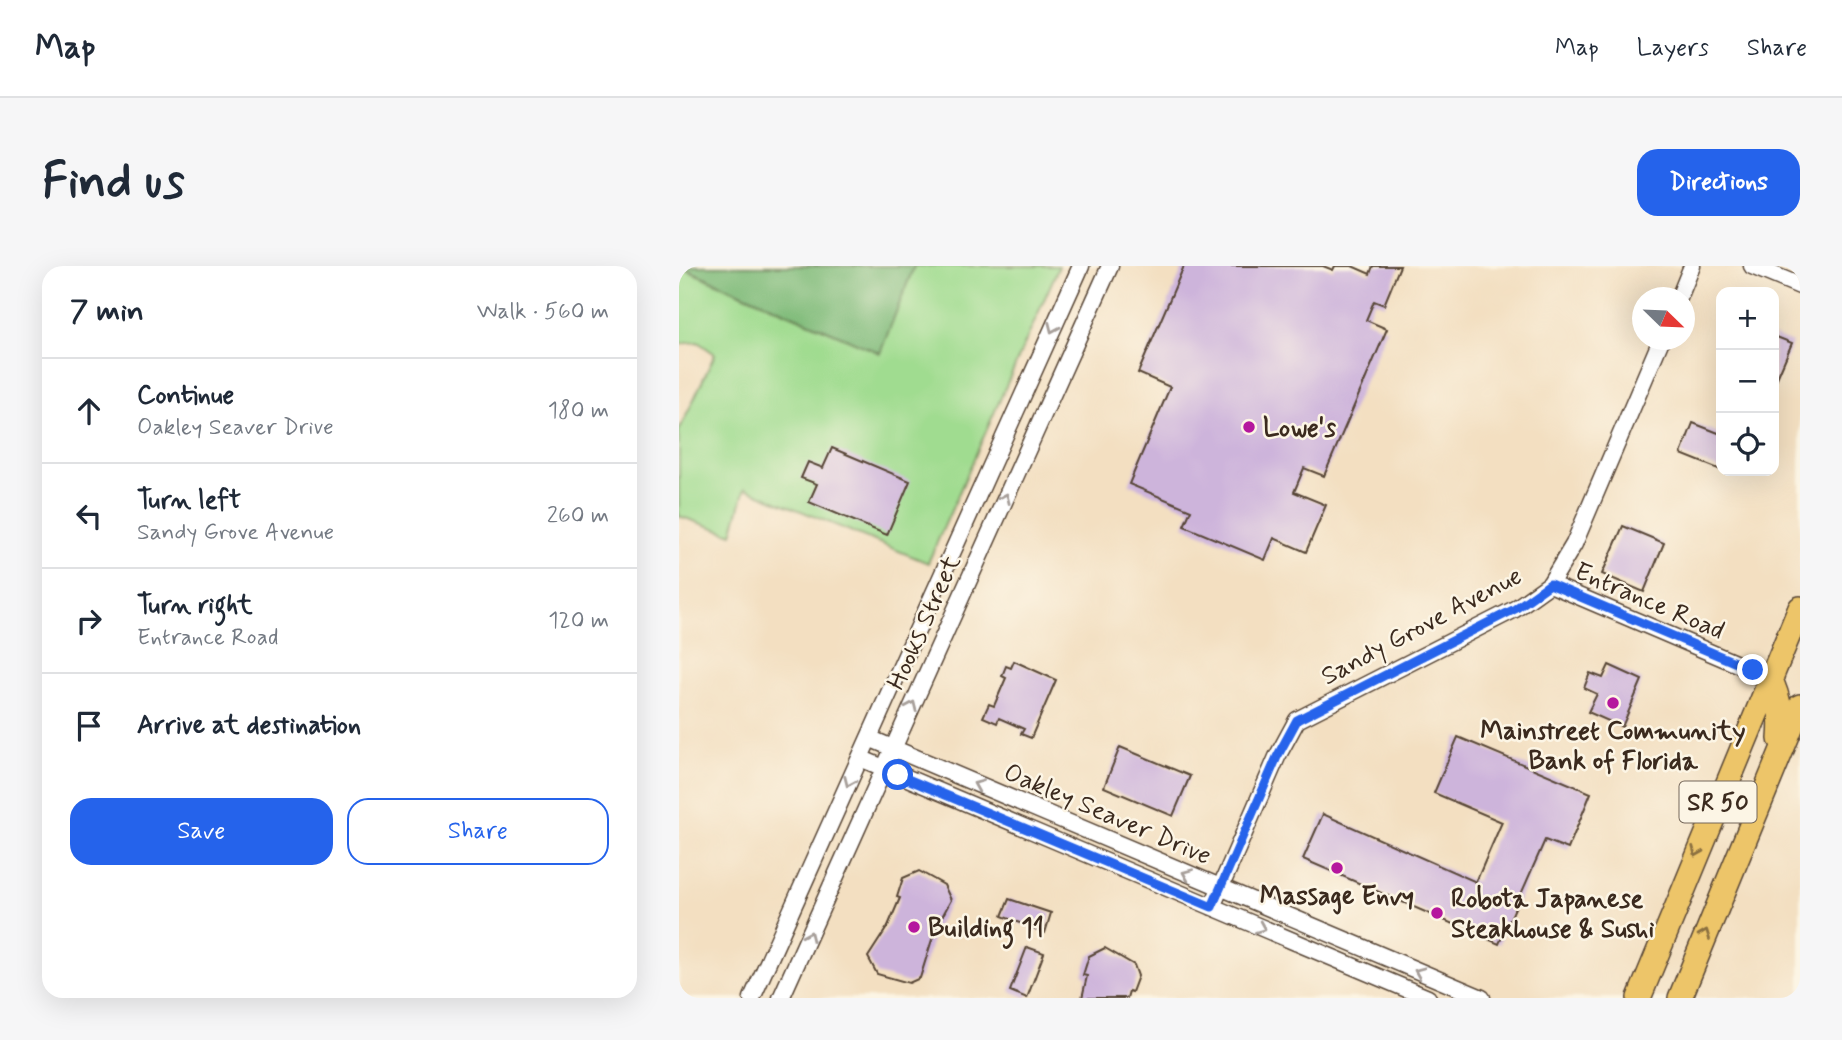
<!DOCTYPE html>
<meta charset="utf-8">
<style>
:root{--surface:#fff;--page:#f6f6f7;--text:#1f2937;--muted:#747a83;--line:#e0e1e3;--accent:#2563eb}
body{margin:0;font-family:Mynerve,sans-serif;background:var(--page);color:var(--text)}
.controls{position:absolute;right:21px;top:21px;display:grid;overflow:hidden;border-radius:14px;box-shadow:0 7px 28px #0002}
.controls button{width:63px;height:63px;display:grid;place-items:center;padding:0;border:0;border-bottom:2px solid var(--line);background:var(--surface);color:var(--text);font:35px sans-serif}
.compass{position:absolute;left:953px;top:21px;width:63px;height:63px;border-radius:50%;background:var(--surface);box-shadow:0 7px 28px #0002;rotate:113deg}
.stop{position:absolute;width:21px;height:21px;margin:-16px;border:5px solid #2563eb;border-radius:50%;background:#fff}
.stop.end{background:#2563eb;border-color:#fff;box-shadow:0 2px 7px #0008}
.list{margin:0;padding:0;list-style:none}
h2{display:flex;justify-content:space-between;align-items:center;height:91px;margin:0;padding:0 28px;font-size:30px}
h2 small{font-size:23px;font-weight:400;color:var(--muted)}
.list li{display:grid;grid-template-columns:46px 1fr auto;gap:21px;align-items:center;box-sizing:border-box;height:105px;padding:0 28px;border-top:2px solid var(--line)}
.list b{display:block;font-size:26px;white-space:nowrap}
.list p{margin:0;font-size:23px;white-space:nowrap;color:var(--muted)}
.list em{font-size:23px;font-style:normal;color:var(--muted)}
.actions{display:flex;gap:14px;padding:21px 28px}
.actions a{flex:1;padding:16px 0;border:2px solid var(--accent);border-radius:21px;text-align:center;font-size:24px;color:var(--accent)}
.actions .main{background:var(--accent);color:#fff}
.icon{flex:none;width:38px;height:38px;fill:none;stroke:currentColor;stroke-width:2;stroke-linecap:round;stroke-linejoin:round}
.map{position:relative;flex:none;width:1121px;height:732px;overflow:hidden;border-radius:21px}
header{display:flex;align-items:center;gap:42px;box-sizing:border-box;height:98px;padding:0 35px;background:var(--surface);border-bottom:2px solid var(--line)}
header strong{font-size:33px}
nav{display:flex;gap:38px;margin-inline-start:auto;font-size:24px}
.intro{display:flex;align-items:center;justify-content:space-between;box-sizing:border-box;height:168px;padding:0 42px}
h1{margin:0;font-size:49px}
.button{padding:18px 32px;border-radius:21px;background:var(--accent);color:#fff;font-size:24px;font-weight:700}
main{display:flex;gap:42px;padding:0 42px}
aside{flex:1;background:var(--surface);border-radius:21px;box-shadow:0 7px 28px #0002}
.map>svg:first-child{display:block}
</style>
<header>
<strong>Map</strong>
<nav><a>Map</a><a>Layers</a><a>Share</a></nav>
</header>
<div class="intro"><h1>Find us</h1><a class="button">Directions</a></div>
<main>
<aside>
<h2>7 min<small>Walk · 560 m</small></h2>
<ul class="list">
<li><svg class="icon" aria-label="ahead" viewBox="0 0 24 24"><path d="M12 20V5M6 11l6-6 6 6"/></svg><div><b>Continue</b><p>Oakley Seaver Drive</p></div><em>180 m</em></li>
<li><svg class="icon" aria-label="left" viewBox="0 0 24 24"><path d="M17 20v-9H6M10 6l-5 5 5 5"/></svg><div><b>Turn left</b><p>Sandy Grove Avenue</p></div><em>260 m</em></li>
<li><svg class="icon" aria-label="right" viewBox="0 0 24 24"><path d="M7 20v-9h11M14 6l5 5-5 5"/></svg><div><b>Turn right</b><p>Entrance Road</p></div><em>120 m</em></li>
<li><svg class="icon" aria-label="arrive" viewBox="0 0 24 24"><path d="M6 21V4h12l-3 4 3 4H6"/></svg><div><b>Arrive at destination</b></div></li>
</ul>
<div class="actions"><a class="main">Save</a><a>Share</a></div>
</aside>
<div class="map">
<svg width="1121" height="732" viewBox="0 0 1121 732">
<rect width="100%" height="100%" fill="#fcf5e5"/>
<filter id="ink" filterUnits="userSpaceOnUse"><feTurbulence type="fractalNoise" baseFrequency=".0143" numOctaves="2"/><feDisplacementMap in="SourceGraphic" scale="14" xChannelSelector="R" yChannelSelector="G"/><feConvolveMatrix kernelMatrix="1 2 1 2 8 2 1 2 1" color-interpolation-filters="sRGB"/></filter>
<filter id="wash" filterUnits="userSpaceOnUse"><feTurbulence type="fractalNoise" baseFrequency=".00686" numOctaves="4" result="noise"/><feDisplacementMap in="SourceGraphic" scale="28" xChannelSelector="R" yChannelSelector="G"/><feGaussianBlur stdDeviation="1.57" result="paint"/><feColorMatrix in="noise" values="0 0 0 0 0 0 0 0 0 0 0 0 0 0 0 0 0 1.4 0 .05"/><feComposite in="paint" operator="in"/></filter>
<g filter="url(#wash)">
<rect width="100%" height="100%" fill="#f3dfc1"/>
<path fill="#a0dc90" stroke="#6e8357" stroke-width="2" d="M235 0H380L249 297 66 222 53 268 0 250V165L36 88 19 76 0 78V1L201 87Z"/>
<path fill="#80bc7a" stroke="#5e734c" stroke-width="2" d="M0 0H235L201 87Z"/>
<g id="blocks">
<path fill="#cdb4db" d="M505 0H644L654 4 656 0H673L691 8 694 0H721L705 39 695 35 687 54 708 63 645 210 625 202 615 226 647 239 627 286 595 272 586 294 505 260 512 244 450 218 491 121 459 107Z
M1095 70 1113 77 1095 119Z
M1014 157 1042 168V204L1002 188Z
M153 182 231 215 208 269 130 236 138 218 122 212 129 196 144 202Z
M944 260 985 277 965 326 923 308Z
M335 395 377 414 352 472 342 468 345 463 320 452 318 457 304 451 310 438 315 440 327 412 323 410 327 400 332 402Z
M930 399 963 414 943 461 909 446 918 428 905 422 911 407 924 412Z
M779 471 912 527 889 583 866 574 820 678 624 593 644 548 797 616 823 556 755 527Z
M441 481 511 510 494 550 425 521Z
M240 605 265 619 272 634 256 664 241 712 230 717 198 708 189 691 209 660 221 632 218 631 224 612Z
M330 633 372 647 366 667 323 650Z
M348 681 365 687 348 732 331 725Z
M426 682 455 699 459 710 453 726 450 725 448 732H403L408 710 404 709 410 690Z"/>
</g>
</g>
<g filter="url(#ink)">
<use href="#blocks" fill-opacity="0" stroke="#574536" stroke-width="2"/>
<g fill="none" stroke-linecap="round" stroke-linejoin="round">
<g stroke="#574536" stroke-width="19">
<path id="minor" d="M1073 0 1121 20
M1000 32 1013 0
M871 318 1091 412
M190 472 803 732
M181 492 749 732
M533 641 598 491 618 454 836 343 871 318 895 278 982 74
M73 732 402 0
M102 732 431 0"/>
</g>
<g stroke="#574536" stroke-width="26">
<path id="highway" d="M1091 412C1101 433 1103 449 1101 473
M960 732 1121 342
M1001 732 1121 440"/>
</g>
<use href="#minor" stroke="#fff" stroke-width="16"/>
<use href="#highway" stroke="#edc569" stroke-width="23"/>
</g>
<defs><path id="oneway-chevron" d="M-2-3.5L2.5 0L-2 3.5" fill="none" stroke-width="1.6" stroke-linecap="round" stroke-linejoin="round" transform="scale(1.75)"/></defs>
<g stroke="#a79f9a">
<use href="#oneway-chevron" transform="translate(374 62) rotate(114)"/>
<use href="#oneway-chevron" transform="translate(326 232) rotate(-66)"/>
<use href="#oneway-chevron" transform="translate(233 440) rotate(-66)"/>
<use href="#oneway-chevron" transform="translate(170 516) rotate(114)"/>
<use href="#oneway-chevron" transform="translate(299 519) rotate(-157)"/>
<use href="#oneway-chevron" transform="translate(508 608) rotate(-157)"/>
<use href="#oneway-chevron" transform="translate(582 662) rotate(23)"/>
<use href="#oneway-chevron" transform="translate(130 670) rotate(-66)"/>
<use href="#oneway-chevron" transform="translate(740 706) rotate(-157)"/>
</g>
<g stroke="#8b7040">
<use href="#oneway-chevron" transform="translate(1018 586) rotate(113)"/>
<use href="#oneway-chevron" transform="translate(1026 668) rotate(-69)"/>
</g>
</g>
<g fill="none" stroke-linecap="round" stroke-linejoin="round" filter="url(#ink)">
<path stroke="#2563eb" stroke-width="9" d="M219 509 533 641 598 491 618 454 836 343 871 318 1074 404"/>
</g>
<g fill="#b5179e" stroke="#fcf5e5" stroke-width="2.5">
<circle cx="570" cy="161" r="7"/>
<circle cx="934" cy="437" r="7"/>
<circle cx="658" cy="602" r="7"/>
<circle cx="758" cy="647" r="7"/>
<circle cx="235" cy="661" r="7"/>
</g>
<g text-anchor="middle" stroke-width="5" stroke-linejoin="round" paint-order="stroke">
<rect fill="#fcf5e5" stroke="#75675a" stroke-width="2" x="1000.5" y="515.5" width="77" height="41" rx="5"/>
<g font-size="24" font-weight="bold" fill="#3b2a1e">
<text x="1039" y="544">SR 50</text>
</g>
<g font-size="26" font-weight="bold" fill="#3b2a1e" stroke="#fcf5e5" text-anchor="start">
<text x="584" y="170">Lowe's</text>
<text x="934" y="473" text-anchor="middle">Mainstreet Community<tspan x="934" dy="30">Bank of Florida</tspan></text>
<text x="658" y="638" text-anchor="middle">Massage Envy</text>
<text x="772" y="641">Robota Japanese<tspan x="772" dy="30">Steakhouse &amp; Sushi</tspan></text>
<text x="249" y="670">Building 11</text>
</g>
<g font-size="26" fill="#3b2a1e" stroke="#fcf5e5">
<text transform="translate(971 334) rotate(23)" y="9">Entrance Road</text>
<text transform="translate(244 356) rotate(-66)" y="9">Hooks Street</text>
<text transform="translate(742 359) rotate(-28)" y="9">Sandy Grove Avenue</text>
<text transform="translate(429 547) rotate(23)" y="9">Oakley Seaver Drive</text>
</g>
</g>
</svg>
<div class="controls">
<button>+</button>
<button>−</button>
<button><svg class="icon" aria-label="locate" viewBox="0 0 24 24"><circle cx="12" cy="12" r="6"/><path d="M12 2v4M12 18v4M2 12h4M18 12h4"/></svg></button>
</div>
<svg class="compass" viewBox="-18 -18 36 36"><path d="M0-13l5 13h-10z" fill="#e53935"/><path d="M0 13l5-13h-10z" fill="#747a83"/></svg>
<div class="stop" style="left:219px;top:509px"></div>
<div class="stop end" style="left:1074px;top:404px"></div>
</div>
</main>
